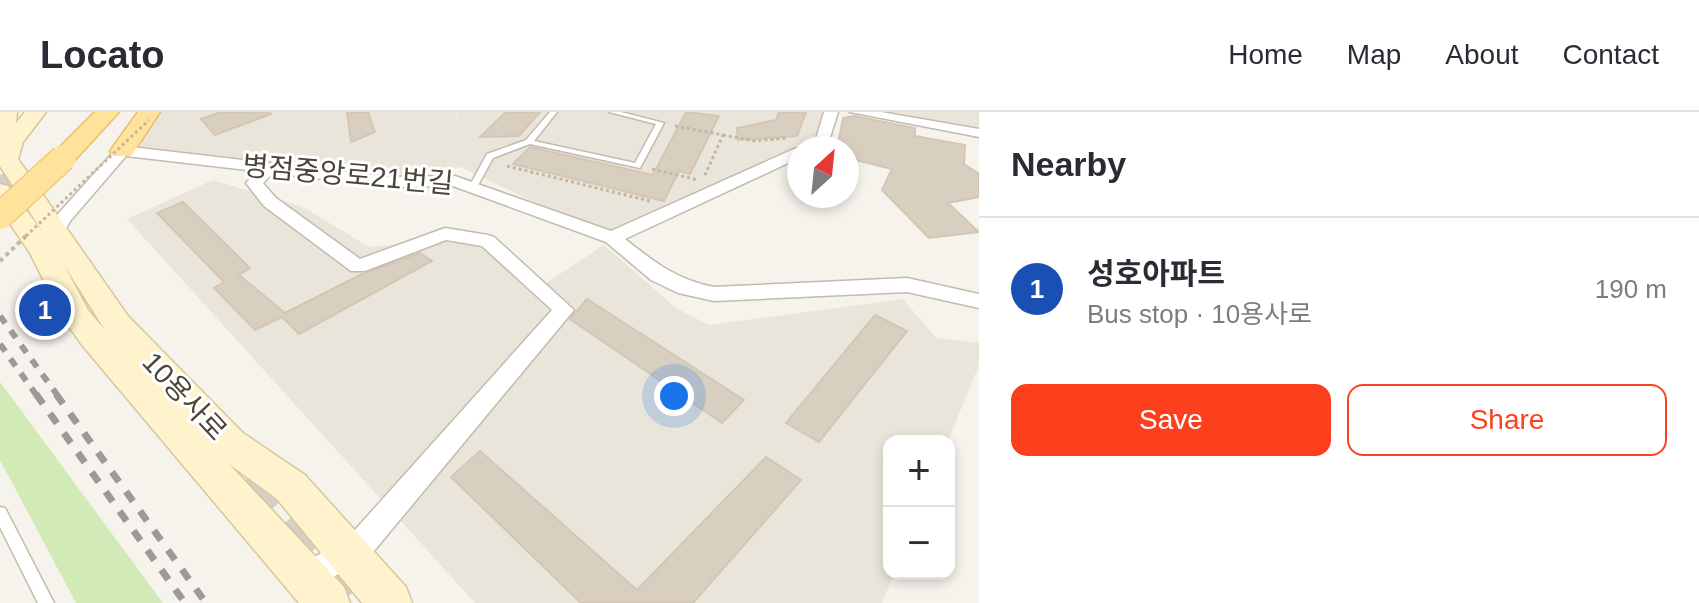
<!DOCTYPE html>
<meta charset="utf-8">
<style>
:root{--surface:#fff;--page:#f2f2f3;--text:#2b2b33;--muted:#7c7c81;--line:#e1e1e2;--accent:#fc3f1d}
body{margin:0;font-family:Helvetica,"Noto Sans KR",sans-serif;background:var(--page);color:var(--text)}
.controls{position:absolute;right:24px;bottom:24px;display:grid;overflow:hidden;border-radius:16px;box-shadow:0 4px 12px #0003}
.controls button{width:72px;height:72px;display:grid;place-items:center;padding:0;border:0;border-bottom:2px solid var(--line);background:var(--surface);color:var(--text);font:40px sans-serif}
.compass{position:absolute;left:787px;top:24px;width:72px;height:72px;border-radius:50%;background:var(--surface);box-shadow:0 4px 12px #0003;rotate:27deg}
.you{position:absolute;left:674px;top:284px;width:28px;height:28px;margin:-20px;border:6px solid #fff;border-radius:50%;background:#1a73e8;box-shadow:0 0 0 12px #1a73e833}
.badge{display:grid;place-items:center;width:52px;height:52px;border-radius:50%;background:var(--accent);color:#fff;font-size:26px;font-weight:700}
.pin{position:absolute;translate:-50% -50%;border:4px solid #fff;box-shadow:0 2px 8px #0006}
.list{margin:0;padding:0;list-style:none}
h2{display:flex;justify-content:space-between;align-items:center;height:104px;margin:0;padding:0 32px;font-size:34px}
h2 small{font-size:26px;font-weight:400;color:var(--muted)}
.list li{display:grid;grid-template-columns:52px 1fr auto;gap:24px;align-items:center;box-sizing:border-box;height:144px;padding:0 32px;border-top:2px solid var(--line)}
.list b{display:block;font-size:30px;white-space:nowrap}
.list p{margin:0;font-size:26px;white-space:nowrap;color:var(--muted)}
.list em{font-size:26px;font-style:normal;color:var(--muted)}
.actions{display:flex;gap:16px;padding:24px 32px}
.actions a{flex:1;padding:18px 0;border:2px solid var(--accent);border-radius:16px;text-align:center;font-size:28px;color:var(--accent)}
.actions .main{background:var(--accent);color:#fff}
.map{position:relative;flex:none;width:979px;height:491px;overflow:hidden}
header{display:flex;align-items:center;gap:48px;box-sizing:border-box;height:112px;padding:0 40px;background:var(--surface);border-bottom:2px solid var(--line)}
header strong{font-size:38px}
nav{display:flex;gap:44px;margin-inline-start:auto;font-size:28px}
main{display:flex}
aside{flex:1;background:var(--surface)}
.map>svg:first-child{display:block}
</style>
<header>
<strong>Locato</strong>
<nav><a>Home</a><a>Map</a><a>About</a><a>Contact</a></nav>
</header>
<main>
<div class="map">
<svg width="979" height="491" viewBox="0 0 979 491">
<rect width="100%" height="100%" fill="#f6f3ec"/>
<path fill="#eae5da" d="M155 0H456L458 14 457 0H831L823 29 799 36V40L612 126 460 55 385 66 139 37Z
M891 0H979V16Z
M213 68 303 95 369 135 492 122 546 171 604 133 676 196 709 213 903 187 936 226 979 231V253L948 329H889V461H894L882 491H475L127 107Z"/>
<path fill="#d2eab5" d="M0 270 163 491H76L0 348Z"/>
<path fill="#d8cfc1" stroke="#d3c7b4" stroke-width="2" d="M221 0H270L271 2 215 23 201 7Z
M347 0H368L375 20 351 30Z
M506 0H540L519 24 480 25Z
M686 0 719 4 690 62 679 59 664 89 513 52 530 35 653 63Z
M779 0H806L797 24 738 28 737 16 776 8Z
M854 4 915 16V24L965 33 964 52 979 62V85L948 91 979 120 929 126 882 78 892 57 847 46V36H837L843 6Z
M183 90 250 156 239 163 285 201 362 162 420 141 432 149 299 222 282 205 255 218 214 176 224 170 157 101Z
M587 187 744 288 722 311 570 207Z
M875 203 907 219 819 330 786 311Z
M480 339 637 478 766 345 801 368 693 491H581L451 365Z"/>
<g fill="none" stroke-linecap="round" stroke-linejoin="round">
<path stroke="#d4d0c8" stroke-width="23" stroke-dasharray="23 11" stroke-linecap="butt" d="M0 63 26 113"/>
<path stroke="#d4d0c8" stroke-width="39" stroke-dasharray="39 19" stroke-linecap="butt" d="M207 325 359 491"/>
<g stroke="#c2bbae" stroke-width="3">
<path id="lane" d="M550 0H557L534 29 635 51 656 12 609 0H621L664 11 640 56 530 32 493 46 476 77H470L469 75 487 42 526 28Z
M0 395 5 396 54 491H38L0 415Z"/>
</g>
<g stroke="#c2bbae" stroke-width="3">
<path id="street" d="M824 0H838L828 32 820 36H799V46L625 127C654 150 677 168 714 175L907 166 979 182V196L907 180 714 189 678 181 651 168 606 130 453 74 389 75 273 61 263 71 276 86 360 147 445 116 488 123 494 125 574 198 374 439 307 482 297 477 292 467 297 457 354 419 552 198 482 134 446 128 365 159H351L264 94 246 71 257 59 126 44 71 108 52 139 46 141 37 135 58 102 117 36 122 34 389 65 455 64 611 119 794 37 801 36 816 27Z
M850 0H881L979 17V25Z"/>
</g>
<g stroke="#d6c79b" stroke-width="3">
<path id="secondary" d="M0 0H17L16 11 25 0H46L23 30 18 47 128 204 243 321 305 363 406 475 412 491H362L277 387 229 352 344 475 350 491H299L82 233 62 205 30 141 0 97V72L8 74 44 122 0 54ZM64 153 105 218 88 198Z"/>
</g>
<g stroke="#e6c16a" stroke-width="3">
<path id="primary" d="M95 0H119L72 51H54L50 46 54 41Z
M138 0H160L131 44H113L110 39Z"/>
</g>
<path stroke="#c4b79f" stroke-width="3" stroke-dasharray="3 3" stroke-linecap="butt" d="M675 14 723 23 704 65
M723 23 755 29 786 26
M507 54 650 89
M652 57 698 68"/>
<use href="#lane" fill="#fff" fill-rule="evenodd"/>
<use href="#street" fill="#fff" fill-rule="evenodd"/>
<use href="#secondary" fill="#fff3cd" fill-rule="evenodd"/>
<use href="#primary" fill="#ffe39c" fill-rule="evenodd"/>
<path stroke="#9a9a9a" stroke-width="6" stroke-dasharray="9 9" stroke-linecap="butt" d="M0 204 58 284
M0 232 37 284"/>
<path stroke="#9a9a9a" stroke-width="7" stroke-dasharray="12 12" stroke-linecap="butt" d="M36 282 185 491
M56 282 206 491"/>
<g stroke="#e6c16a" stroke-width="28" stroke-linecap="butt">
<path id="primary-bridge" d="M0 104 63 46"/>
</g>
<path stroke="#c4b79f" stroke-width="3" stroke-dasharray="3 3" stroke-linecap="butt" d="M26 124 149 8"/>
<path stroke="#c4b79f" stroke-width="4" stroke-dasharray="4 4" stroke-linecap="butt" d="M0 149 28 122"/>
<use href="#primary-bridge" stroke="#ffe39c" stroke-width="26"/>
</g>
<g text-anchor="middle" stroke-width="6" stroke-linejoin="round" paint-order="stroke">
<g font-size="28" fill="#4b4439" stroke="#fff">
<text transform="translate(348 62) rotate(5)" y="10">병점중앙로21번길</text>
<text transform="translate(185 284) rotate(47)" y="10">10용사로</text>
</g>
</g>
</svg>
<div class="controls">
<button>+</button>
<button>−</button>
</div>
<svg class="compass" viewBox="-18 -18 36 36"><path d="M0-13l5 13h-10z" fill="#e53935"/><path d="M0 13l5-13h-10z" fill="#7c7c81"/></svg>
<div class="you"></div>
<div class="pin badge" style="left:45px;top:198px;background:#1a4fb4">1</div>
</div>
<aside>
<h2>Nearby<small></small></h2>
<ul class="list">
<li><span class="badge" style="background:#1a4fb4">1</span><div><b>성호아파트</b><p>Bus stop · 10용사로</p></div><em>190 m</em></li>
</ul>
<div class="actions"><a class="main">Save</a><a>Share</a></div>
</aside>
</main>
